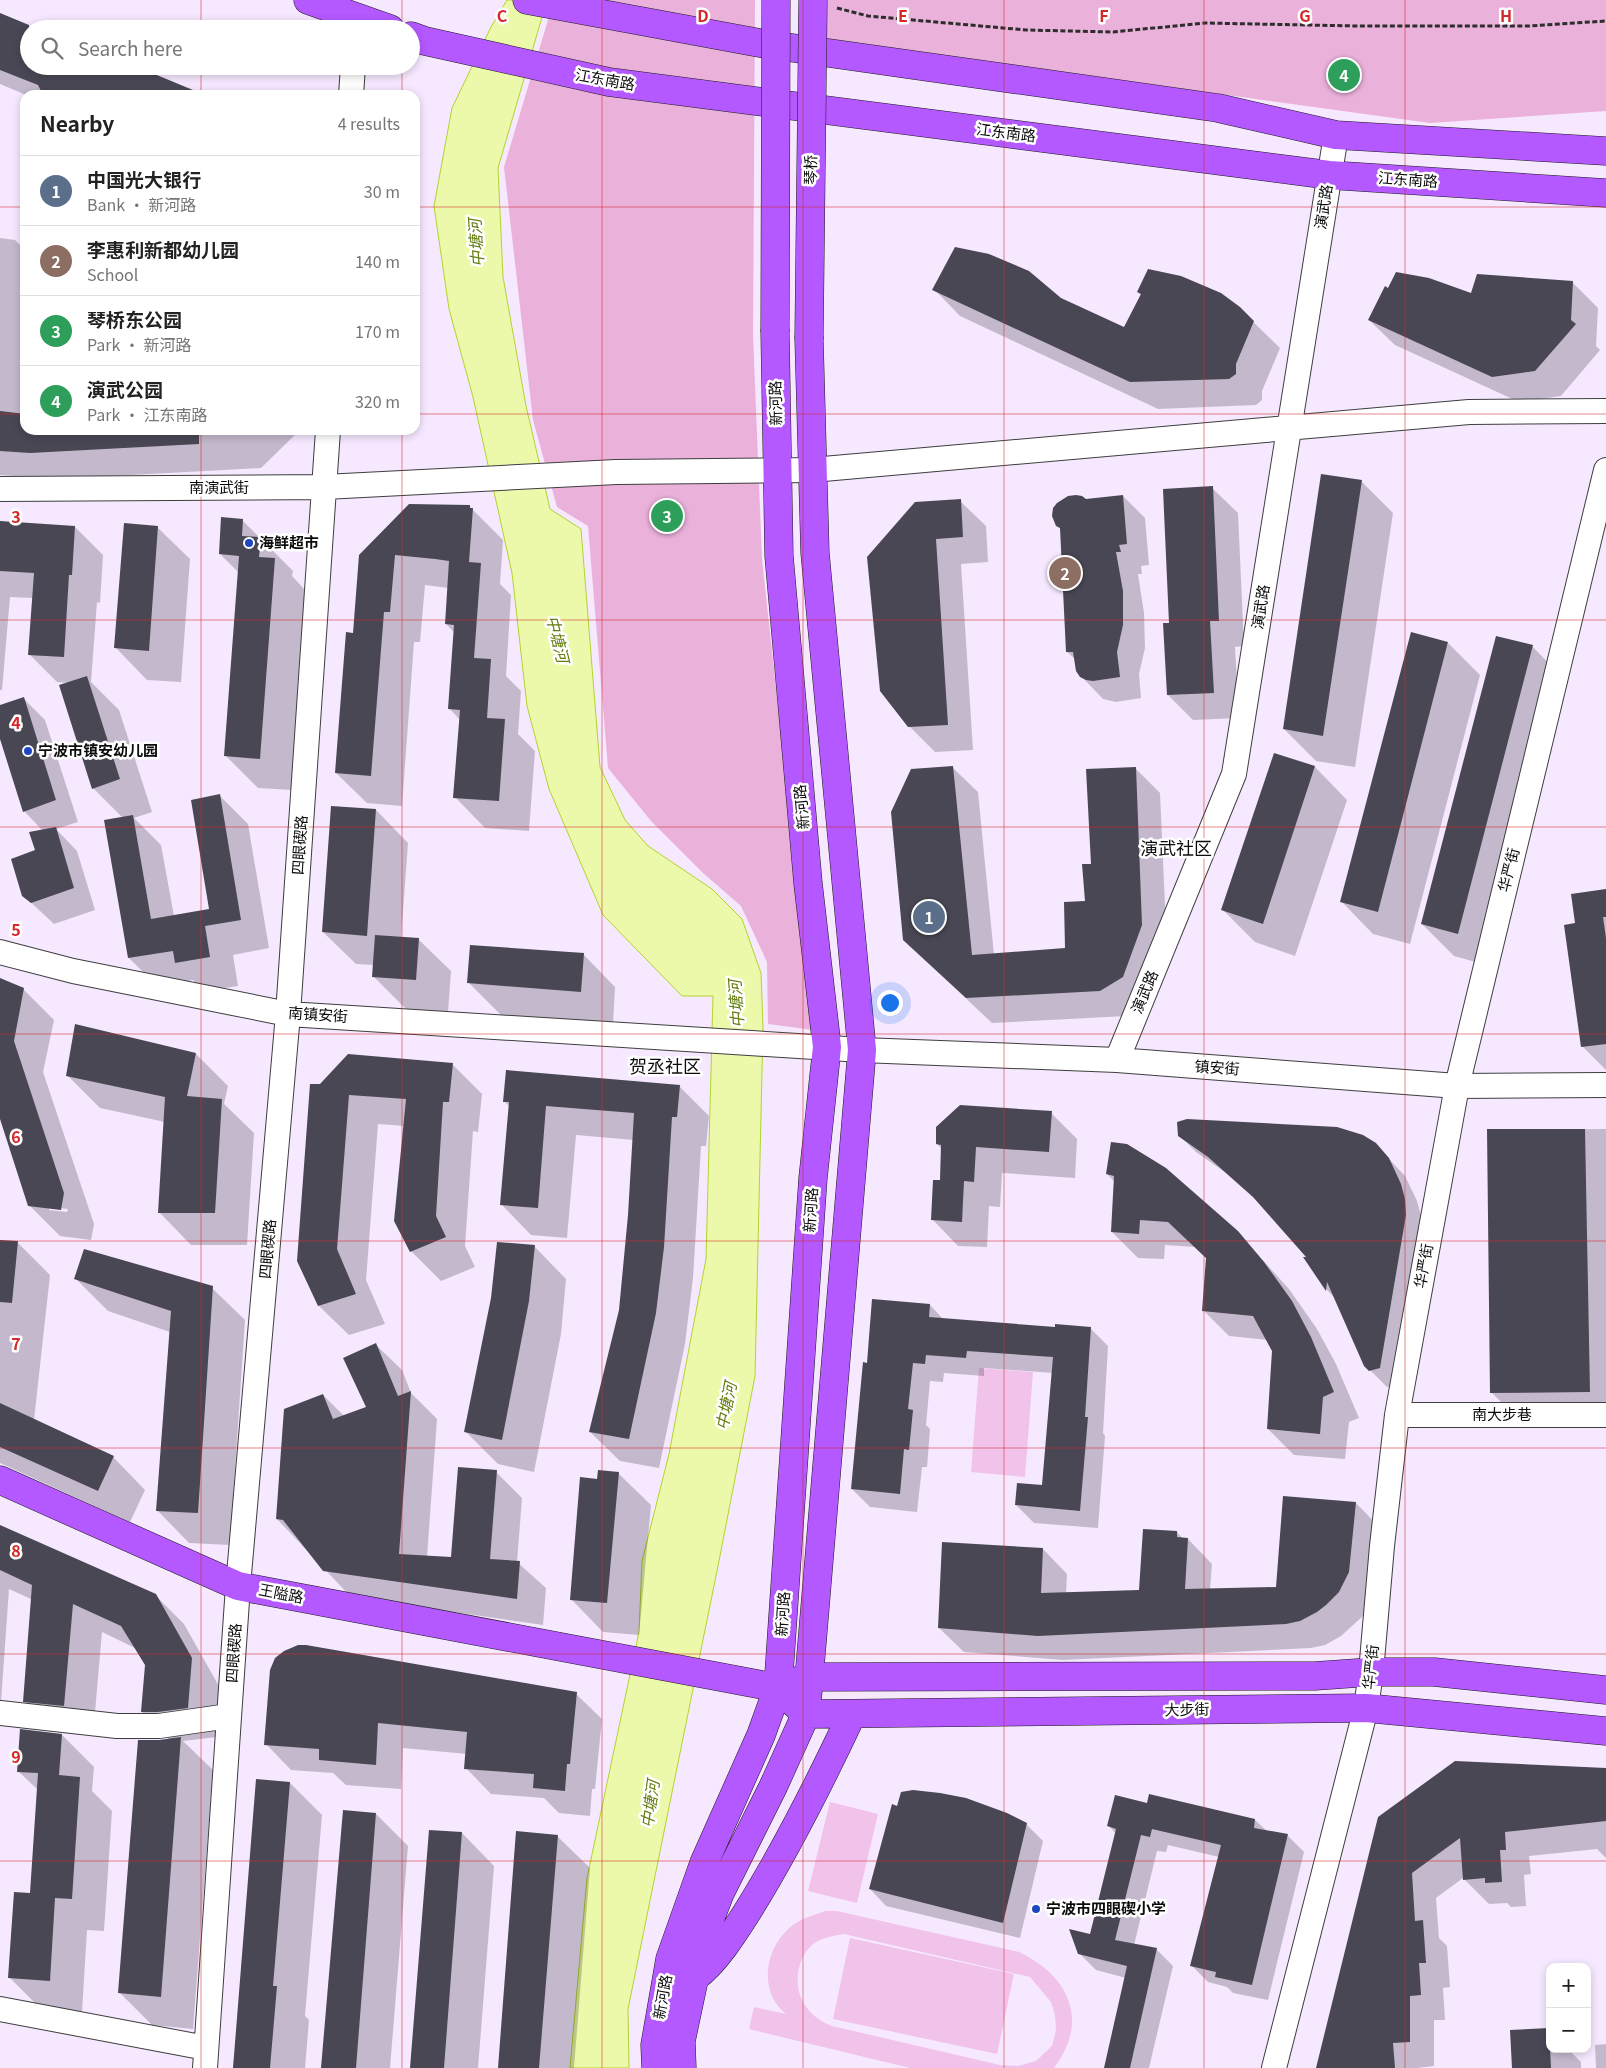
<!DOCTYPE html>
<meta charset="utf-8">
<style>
:root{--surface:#fff;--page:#f6f6f6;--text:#222;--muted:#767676;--line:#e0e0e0;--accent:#0b8043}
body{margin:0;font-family:Georgia,"Noto Sans SC",serif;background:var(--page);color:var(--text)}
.controls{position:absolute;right:15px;bottom:15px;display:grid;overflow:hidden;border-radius:10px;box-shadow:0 2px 8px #0003}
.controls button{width:45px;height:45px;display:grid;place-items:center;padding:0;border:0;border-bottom:1px solid var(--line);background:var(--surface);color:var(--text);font:25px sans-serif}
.you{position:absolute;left:889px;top:1002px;width:18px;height:18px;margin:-12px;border:4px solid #fff;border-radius:50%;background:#1a73e8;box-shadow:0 0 0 8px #1a73e833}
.badge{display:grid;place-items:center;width:32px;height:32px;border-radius:50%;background:var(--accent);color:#fff;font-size:16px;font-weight:700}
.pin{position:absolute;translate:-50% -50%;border:2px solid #fff;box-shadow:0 1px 5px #0006}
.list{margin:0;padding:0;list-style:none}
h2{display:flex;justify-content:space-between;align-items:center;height:65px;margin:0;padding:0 20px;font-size:21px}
h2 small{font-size:16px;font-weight:400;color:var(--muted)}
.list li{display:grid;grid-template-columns:32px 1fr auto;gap:15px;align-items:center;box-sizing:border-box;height:70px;padding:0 20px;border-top:1px solid var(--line)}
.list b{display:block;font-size:19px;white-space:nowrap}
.list p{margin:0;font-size:16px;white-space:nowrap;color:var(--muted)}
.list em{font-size:16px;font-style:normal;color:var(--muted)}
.icon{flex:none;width:28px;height:28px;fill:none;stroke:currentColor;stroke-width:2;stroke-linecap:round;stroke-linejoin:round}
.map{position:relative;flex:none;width:1606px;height:2068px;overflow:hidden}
.search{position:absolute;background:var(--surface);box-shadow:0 2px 8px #0003;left:20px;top:20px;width:400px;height:55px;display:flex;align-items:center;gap:12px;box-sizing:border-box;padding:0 18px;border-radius:28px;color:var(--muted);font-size:19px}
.panel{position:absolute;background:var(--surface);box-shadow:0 2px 8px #0003;left:20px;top:90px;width:400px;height:345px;border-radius:15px}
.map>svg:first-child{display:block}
</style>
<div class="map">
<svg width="1606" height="2068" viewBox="0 0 1606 2068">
<rect width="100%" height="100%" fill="#f6e8ff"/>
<path fill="#eab1da" d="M554 0H755L753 335 762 559 813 1030 768 1024 767 962 741 906 703 873 651 821 608 768 588 526 557 507 533 420 504 167Z
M824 0H1606V111L1430 123 822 39Z"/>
<path fill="#f1c3eb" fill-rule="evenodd" d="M979 1368 1033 1372 1025 1477 971 1472Z
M830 1802 878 1814 857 1903 808 1891Z
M825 1911H837L1019 1952C1069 1976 1090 2020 1054 2068H910L749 2029 754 2007 786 2014C757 1991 765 1946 793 1925 802 1918 815 1915 825 1911ZM844 1934 1030 1977 1051 2002 1055 2015 1056 2030 1052 2046 1036 2061 1018 2066 1000 2065 832 2026C822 2022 813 2016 807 2008 793 1991 795 1961 811 1946 819 1938 833 1936 844 1934Z
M850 1938 1014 1974 997 2054 833 2019Z"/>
<path fill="#ecf9aa" stroke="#b3d32e" d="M507 0H547L498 168 503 277 526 406 550 509 581 529 600 767 625 820 648 846 712 889 742 919 761 973 763 1028 755 1376 718 1566 628 2009 629 2068H570L587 1878 639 1632 642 1561 669 1454 706 1259 713 996H682L603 915 549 789 527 706 512 573 473 397 449 309 434 206 452 108 491 27Z"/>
<path fill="#0003" fill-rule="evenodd" d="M0 15 36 29H29V66L205 95H26L0 84Z
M0 238 15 240 25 250V430H300L261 468 57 479 0 475Z
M1573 283 1598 308 1596 346 1600 350 1561 396 1519 402 1395 345 1369 320 1472 294Z
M934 289 1060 299 1124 328 1141 295 1138 292 1239 308 1280 348 1262 391V400L1256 405 1158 409 960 316Z
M1361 481 1393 513 1355 767 1316 761 1284 729Z
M1212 488 1238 513 1244 646 1235 647 1239 718 1193 720 1168 695 1171 624Z
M1123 496 1145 518 1149 565 1141 566 1142 574H1138L1144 613 1145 648 1139 674 1141 698 1116 702 1103 699 1081 676 1075 659 1067 652 1061 530 1057 525 1085 500Z
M960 501 986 526 988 562 961 564 973 750 935 752 909 726 868 557Z
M470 507 503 540 500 584 511 595 506 676 521 691 518 734 535 751 529 831 485 828 455 797 460 720 449 708 455 633 446 624 448 588 425 585 420 642H414L402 806 367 803 336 773 354 634 361 556Z
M242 520 293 571 292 576 307 592 292 790 258 788 225 755 239 573 220 554Z
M0 522 75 527 103 555 100 603 97 602 91 682 119 710 152 812 134 818 161 845 174 916 210 910 220 796 248 824 269 948 233 955 238 986 204 991 193 980 157 986 129 958 123 818 93 788 70 683 57 682 29 654 33 598 10 597 2 690H0Z
M157 527 190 559 181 682 147 680 115 647Z
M1448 643 1480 675 1410 944 1373 934 1341 901Z
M1532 646 1564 679 1490 966 1454 956 1422 924Z
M23 698 45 720 78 822 56 829 77 851 95 910 54 924 24 896 43 831 24 811 0 735V706Z
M1275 754 1315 767 1347 800 1295 956 1255 942 1223 910Z
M952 767 978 792 994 955 1067 949 1086 902 1092 865 1135 768 1160 793 1167 951 1126 1016 992 1023 904 940Z
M376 810 408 843 401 938 418 939 451 971 448 1012 406 1009 373 976 374 965 356 964 323 932Z
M1606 890V1070L1583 1047 1565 926 1576 924Z
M583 954 615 987 613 1024 501 1015 469 983Z
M0 980 23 989 54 1020 43 1072 94 1224 91 1240 60 1236 29 1205 0 1115ZM49 1207 68 1209 67 1212 49 1210Z
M196 1054 228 1086 224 1104 254 1133 247 1245H191L159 1212 165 1122 100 1108 68 1076Z
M452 1064 482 1094 478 1132 473 1131 465 1246 475 1267 441 1281 411 1251 405 1126 378 1124 366 1280 385 1324 349 1335 319 1306 321 1085Z
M679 1086 709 1116 706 1146H701L693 1278 685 1344 659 1468 620 1461 590 1432 620 1311 629 1215 634 1140 576 1135 567 1238 531 1235 502 1205 510 1107 504 1101Z
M1051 1113 1077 1139 1075 1178 1002 1173 1000 1207 989 1206 987 1247 958 1246 932 1219 941 1181 942 1149 937 1144Z
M1606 1129V1424L1524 1425 1491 1392 1488 1130Z
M1179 1135 1375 1144 1405 1176 1417 1201 1421 1216V1232L1396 1385 1387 1387 1365 1365 1336 1299 1327 1290 1306 1258H1309L1262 1205 1226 1173 1196 1152Z
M1112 1143 1237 1232 1289 1289 1317 1329 1336 1364 1359 1418 1349 1422 1345 1459 1294 1455 1268 1429 1274 1351 1268 1340 1229 1336 1203 1310 1207 1259 1195 1247 1165 1245 1164 1259 1138 1258 1112 1232 1115 1182 1107 1174Z
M0 1241 18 1243 50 1275 34 1420 113 1457 145 1490 130 1522 0 1463Z
M534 1246 566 1279 561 1334 534 1472 498 1464 466 1432Z
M76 1279 212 1288 245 1320 230 1545 189 1543 157 1510 170 1332 108 1311Z
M930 1305 944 1320 1056 1328H1090L1108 1346 1103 1433 1105 1436 1098 1528 1034 1523 1016 1505 1043 1486 1053 1373 984 1368V1376L944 1373 943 1382 930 1381 926 1425 930 1429 927 1467H922L917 1512 870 1507 852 1489 869 1364Z
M375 1344 402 1370 411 1393 437 1419 427 1557 452 1558 496 1472 522 1498 517 1562 546 1588 543 1625 351 1597 277 1519 323 1395 344 1416 368 1408Z
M618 1473 651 1505 639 1635 603 1632 571 1599 598 1480Z
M1356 1503 1380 1528 1373 1597 1363 1616 1341 1636 1325 1645 1311 1648 1063 1660 964 1652 939 1628 1043 1549 1067 1574 1066 1594 1140 1592 1177 1532 1183 1539H1188L1212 1564 1210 1590 1277 1588Z
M0 1526 155 1595 184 1624 220 1688 217 1737 183 1741 213 1770 193 2029 152 2025 120 1993 170 1740 142 1712 146 1665 135 1648 102 1632 93 1735 53 1730 24 1701 33 1600 9 1589 0 1716Z
M306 1646 576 1694 602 1719 595 1789H592L590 1816 559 1813 544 1798 491 1794 466 1768 467 1754 403 1748 401 1789 346 1785 333 1773 291 1770 266 1744Z
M62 1735 94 1767 92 1791 112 1811 104 1931 87 1930 82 2012 42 2010 9 1977 31 1894 38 1790 18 1771Z
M1606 1770V1858L1597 1849 1529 1856 1531 1874 1524 1875 1526 1906 1511 1907 1507 1903 1489 1904 1463 1878 1436 1898 1439 1938 1447 1946 1450 1987 1443 1988 1445 2020H1434V2066L1417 2068H1317L1380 1817Z
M290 1783 322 1815 305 2016 309 2020 305 2068H233Z
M1148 1805 1255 1820 1267 1831 1288 1836 1304 1852 1268 2000 1233 1993 1227 1987 1208 1982 1192 1966 1219 1857 1168 1845 1166 1852 1157 1851 1134 1945 1156 1949 1173 1966 1149 2068H1105L1126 1978 1096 1970 1079 1953 1091 1936 1116 1834 1109 1826Z
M376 1814 408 1846 390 2068H322Z
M1026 1824 1043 1841 1020 1938 886 1906 870 1889Z
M462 1833 494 1866 478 2068H411Z
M557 1836 590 1868 574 2068H499Z
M1548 2029 1550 2049H1568L1581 2062V2068H1514Z
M1606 2044V2068H1596L1595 2045Z"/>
<path fill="#494754" d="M0 13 29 25V66H135L205 95H43L38 85 0 70Z
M955 247 989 254 1029 271 1061 298 1124 327 1141 294 1137 292 1148 269 1181 276 1221 293 1240 307 1254 321 1236 364V374L1229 379 1130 382 932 290Z
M1396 272 1429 278 1471 293 1477 274 1573 281 1571 320 1576 324 1535 371 1492 377 1368 320 1385 286 1388 288Z
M0 411 25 414V430H199V444L30 453 0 451Z
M1321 474 1362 480 1323 736 1283 729Z
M1213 486 1219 621H1210L1214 693 1167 695 1163 623H1169L1163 489Z
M1076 495 1082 496 1086 499 1123 495 1127 544 1119 545 1121 552H1116L1123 591V625L1117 652 1120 677 1093 681 1086 680 1080 677 1076 671 1073 652H1066L1060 528 1056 526 1052 516 1053 508 1057 503 1068 496Z
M961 499 963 537 936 539 948 725 908 727 880 691 867 557 915 502Z
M409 504 470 505V508H473L469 562 481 563 474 658 491 659 487 718 505 719 499 801 453 798 460 710 448 709 454 625 445 624 449 561 435 559 395 555 390 612H384L371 776 335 773 346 632 353 633 359 555Z
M221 517 243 519 242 536 261 537 259 557 275 558 260 759 224 756 239 556 219 554Z
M0 521 75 526 72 575H69L64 657 28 655 34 573 0 571Z
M124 523 158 526 149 651 114 648Z
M1411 632 1448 642 1378 912 1340 902Z
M1496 636 1533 645 1458 934 1421 924Z
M87 676 120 779 92 789 59 685Z
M24 697 56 800 23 812 0 739V705Z
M1274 753 1315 766 1263 924 1221 910Z
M953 766 972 955 1065 948 1064 902 1085 901 1082 864H1091L1086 769 1136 767 1142 925 1123 977 1100 991 966 998 903 940 891 812 911 769Z
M220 794 241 920 205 926 210 957 175 963 173 951 128 958 104 820 133 815 151 919 209 909 191 800Z
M331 806 376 809 367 936 322 932Z
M56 827 74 888 31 903 22 896 11 859 35 850 29 832Z
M1606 889V917H1603L1606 938V1044L1581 1047 1564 925 1575 923 1571 894Z
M375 935 419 938 416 980 372 977Z
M470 945 584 953 581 992 467 983Z
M0 978 24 988 14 1041 64 1193 61 1210 28 1206 0 1119Z
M75 1024 196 1053 187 1096 222 1099 215 1213H158L165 1097 66 1076Z
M348 1054 453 1063 449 1102H443L436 1216 446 1237 410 1252 394 1221 406 1099 349 1095 337 1249 356 1294 318 1306 297 1261 310 1084H320Z
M506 1070 680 1085 677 1117H672L664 1247 656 1313 629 1439 589 1432 619 1310 628 1215 634 1113 546 1106 538 1208 500 1205 509 1102H503Z
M960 1105 1052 1111 1049 1152 976 1147 974 1182 964 1181 962 1222 931 1220 933 1180H940L941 1145 936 1144V1127Z
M1187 1119 1337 1127 1363 1135 1376 1143 1389 1158 1401 1184 1405 1199 1406 1215 1380 1368 1369 1371 1364 1366 1327 1282 1326 1291 1303 1257H1306L1253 1197 1208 1157 1178 1136 1177 1122Z
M1487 1129H1585L1590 1392 1490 1393Z
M1111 1142 1127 1144 1166 1168 1238 1231 1264 1262 1292 1301 1311 1337 1334 1392 1323 1397 1320 1434 1267 1429 1272 1351 1253 1316 1202 1311 1206 1258 1168 1222 1140 1220 1139 1234 1111 1232 1114 1176 1106 1174Z
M0 1240 18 1241 12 1303 0 1302Z
M497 1242 535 1245 529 1301 502 1440 464 1432 491 1298Z
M84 1249 213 1286 198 1513 156 1511 171 1311 74 1279Z
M872 1299 930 1304 929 1317 1055 1327V1324L1091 1327 1085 1417H1088L1080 1511 1015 1505 1017 1483 1042 1485 1053 1357 967 1351 966 1358 926 1355 925 1364 913 1363 908 1409 913 1410 909 1450 904 1449 900 1494 851 1489 863 1362 867 1363Z
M376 1343 398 1396 411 1391 399 1554 451 1557 458 1467 497 1470 490 1559 520 1561 517 1599 323 1571 283 1520 276 1519 284 1409 323 1394 333 1419 366 1407 343 1358Z
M0 1403 114 1456 98 1491 0 1447Z
M598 1470 619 1472 607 1603 570 1600 580 1477 597 1479Z
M1283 1496 1356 1502 1349 1572 1339 1592 1326 1605 1317 1612 1300 1621 1286 1624 1038 1636 938 1628 942 1542 1043 1548 1041 1593 1139 1590 1143 1529 1177 1531V1537L1188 1538 1185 1589 1276 1587Z
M0 1525 156 1594 192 1658 188 1708 158 1712H141L145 1665 121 1626 73 1604 64 1706 23 1702 32 1585 0 1570Z
M298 1645H306L577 1692 570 1764H567L565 1791 533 1788 534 1774 464 1769 467 1732 378 1723 376 1765 319 1760V1749L264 1745 270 1670 275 1658 284 1651Z
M20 1729 62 1734 59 1775 80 1777 72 1899 55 1898 50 1981 8 1978 14 1892 30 1893 38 1773 17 1772Z
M181 1737 161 1997 118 1993 138 1740H159Z
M1455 1761 1606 1768V1821L1505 1832 1506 1850H1500L1502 1882 1485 1883V1878L1463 1880 1460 1838 1412 1873 1415 1921 1423 1920 1426 1963H1419L1421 1995 1410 1996V2042L1393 2043 1395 2068H1316L1378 1817Z
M256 1779 290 1782 273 1986H277L270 2068H233Z
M913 1790 940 1793 966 1798 1007 1813 1027 1823 1003 1923 869 1889 892 1804 897 1806 901 1792Z
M1149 1794 1255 1819 1254 1828 1288 1834 1252 1985 1215 1977 1216 1972 1190 1966 1221 1845 1152 1829 1150 1837 1141 1835 1115 1940 1157 1948 1130 2068H1104L1127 1966 1078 1954 1069 1929 1090 1934 1116 1829 1107 1826 1115 1795 1147 1803Z
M343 1810 376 1813 356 2068H321Z
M429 1830 462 1832 444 2068H410Z
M516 1831 558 1835 539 2068H498Z
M1549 2028 1551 2068H1512L1510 2030Z"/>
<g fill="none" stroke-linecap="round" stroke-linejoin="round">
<g stroke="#3e3e3e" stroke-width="26">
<path id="minor" d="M351 95 353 66
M0 489 324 487 616 472 812 470 1469 412 1606 411
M0 952 73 971 288 1014 862 1050 1117 1060 1457 1086 1606 1085
M1117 1060 1234 774 1336 135
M1397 1415H1606
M0 1713 117 1726H159L229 1716
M0 2009 206 2048
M205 2068 238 1586 288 1014 328 430
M1274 2068 1366 1708 1371 1672 1382 1546 1397 1415 1457 1086 1606 470"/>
</g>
<g stroke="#1c1c1c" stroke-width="29">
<path id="major" d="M308 0 390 29
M527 0 765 44 1218 108 1336 135 1606 151
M411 36 425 41 609 82 1329 175 1606 193
M0 1480 238 1586 778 1688 809 1677 1315 1676 1371 1672H1434L1606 1690
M792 1701 806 1714 1366 1708 1606 1731
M695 1977C716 1962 735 1931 749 1909 788 1846 821 1780 852 1714
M656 2068 655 2045 670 1959 704 1863 761 1735 778 1688 813 1178 827 1047 808 883 779 556 775 332
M682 2068 681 2041 703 1937 720 1893 773 1787 806 1714 862 1050 815 553 809 339"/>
</g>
<path stroke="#2d2d2d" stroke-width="3" stroke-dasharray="5 2.5" stroke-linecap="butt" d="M837 8 868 16 1026 30 1113 32 1205 23 1358 26H1528L1606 21"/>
<use href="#minor" stroke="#fff" stroke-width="24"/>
<use href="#major" stroke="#b458ff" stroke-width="28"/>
<g stroke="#1c1c1c" stroke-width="29" stroke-linecap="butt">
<path id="major-bridge" d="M775 332 776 0
M809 339 813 0"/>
</g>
<use href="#major-bridge" stroke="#b458ff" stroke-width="28"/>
</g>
<path fill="none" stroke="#d62828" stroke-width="1" stroke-opacity="0.55" d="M201 0V29M402 0V29M602 0V2068M803 0V2068M1004 0V2068M1204 0V2068M1405 0V2068M201 66V95M402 66V95M0 207H25M415 207H1606M0 414H25M415 414H1606M201 430V2068M402 430V2068M0 620H1606M0 827H1606M0 1034H1606M0 1241H1606M0 1448H1606M0 1654H1606M0 1861H1606"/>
<g fill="#1d46c0" stroke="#fff" stroke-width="2">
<circle cx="249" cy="543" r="5"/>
<circle cx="28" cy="751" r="5"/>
<circle cx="1036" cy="1909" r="5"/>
</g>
<g text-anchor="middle" stroke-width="5" stroke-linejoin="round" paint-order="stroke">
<g font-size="15" fill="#0b0b0b" stroke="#fff">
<text transform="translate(605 80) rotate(10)" y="5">江东南路</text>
<text transform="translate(1006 133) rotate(7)" y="5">江东南路</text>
<text transform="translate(811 170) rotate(-89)" y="5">琴桥</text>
<text transform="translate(1408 180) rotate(4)" y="5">江东南路</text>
<text transform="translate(1324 207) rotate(-81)" y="5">演武路</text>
<text transform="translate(776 403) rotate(-91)" y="5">新河路</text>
<text x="219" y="493">南演武街</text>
<text transform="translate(1261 607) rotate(-81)" y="5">演武路</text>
<text transform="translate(802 807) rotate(-95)" y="5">新河路</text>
<text transform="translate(300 845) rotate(-86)" y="5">四眼碶路</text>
<text transform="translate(1509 870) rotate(-76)" y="5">华严街</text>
<text transform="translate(1145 992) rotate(-67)" y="5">演武路</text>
<text transform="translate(318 1015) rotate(4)" y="5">南镇安街</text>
<text transform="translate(1217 1068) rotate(4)" y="5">镇安街</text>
<text transform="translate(811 1210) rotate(-86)" y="5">新河路</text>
<text transform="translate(268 1249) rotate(-85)" y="5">四眼碶路</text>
<text transform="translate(1424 1266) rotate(-80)" y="5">华严街</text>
<text x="1502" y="1420">南大步巷</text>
<text transform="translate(281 1594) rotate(11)" y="5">王隘路</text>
<text transform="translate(783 1614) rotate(-86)" y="5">新河路</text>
<text transform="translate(234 1653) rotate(-86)" y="5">四眼碶路</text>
<text transform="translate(1371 1667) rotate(-84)" y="5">华严街</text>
<text transform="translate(1187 1710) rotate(-1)" y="5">大步街</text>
<text transform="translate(663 1997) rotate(-80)" y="5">新河路</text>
</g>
<g font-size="15" font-weight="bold" fill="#0b0b0b" stroke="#fff" text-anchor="start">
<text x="259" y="548">海鲜超市</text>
<text x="38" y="756">宁波市镇安幼儿园</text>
<text x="1046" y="1914">宁波市四眼碶小学</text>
</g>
<g font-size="16" font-style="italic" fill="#647d10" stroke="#fff">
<text transform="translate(476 243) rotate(-94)" y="6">中塘河</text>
<text transform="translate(558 639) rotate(76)" y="6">中塘河</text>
<text transform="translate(736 1004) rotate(-94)" y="6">中塘河</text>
<text transform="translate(726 1406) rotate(-79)" y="6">中塘河</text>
<text transform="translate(650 1804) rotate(-82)" y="6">中塘河</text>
</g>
<g font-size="18" fill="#0b0b0b" stroke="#fff">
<text x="1176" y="855">演武社区</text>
<text x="665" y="1073">贺丞社区</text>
</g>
</g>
<g font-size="16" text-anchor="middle" font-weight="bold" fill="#d62828" stroke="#fff" stroke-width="5" stroke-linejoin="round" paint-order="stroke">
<text x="502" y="22">C</text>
<text x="703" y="22">D</text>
<text x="903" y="22">E</text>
<text x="1104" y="22">F</text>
<text x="1305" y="22">G</text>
<text x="1506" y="22">H</text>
<text x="16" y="523">3</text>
<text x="16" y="729">4</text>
<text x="16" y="936">5</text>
<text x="16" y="1143">6</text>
<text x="16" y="1350">7</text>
<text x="16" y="1557">8</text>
<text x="16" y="1763">9</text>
</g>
</svg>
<div class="controls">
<button>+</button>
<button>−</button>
</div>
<div class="you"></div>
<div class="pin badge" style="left:929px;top:917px;background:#5c6f8a">1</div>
<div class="pin badge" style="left:1065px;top:573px;background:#8d6e63">2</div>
<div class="pin badge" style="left:667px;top:516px;background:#2e9e5b">3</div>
<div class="pin badge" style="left:1344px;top:75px;background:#2e9e5b">4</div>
<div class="search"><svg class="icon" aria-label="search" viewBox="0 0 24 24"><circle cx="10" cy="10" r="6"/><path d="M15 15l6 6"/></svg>Search here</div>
<section class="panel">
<h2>Nearby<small>4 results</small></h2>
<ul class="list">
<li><span class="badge" style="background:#5c6f8a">1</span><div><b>中国光大银行</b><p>Bank · 新河路</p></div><em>30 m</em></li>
<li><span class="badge" style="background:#8d6e63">2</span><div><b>李惠利新都幼儿园</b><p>School</p></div><em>140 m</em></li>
<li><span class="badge" style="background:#2e9e5b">3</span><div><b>琴桥东公园</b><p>Park · 新河路</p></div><em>170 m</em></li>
<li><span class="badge" style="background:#2e9e5b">4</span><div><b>演武公园</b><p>Park · 江东南路</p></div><em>320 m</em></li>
</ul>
</section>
</div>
